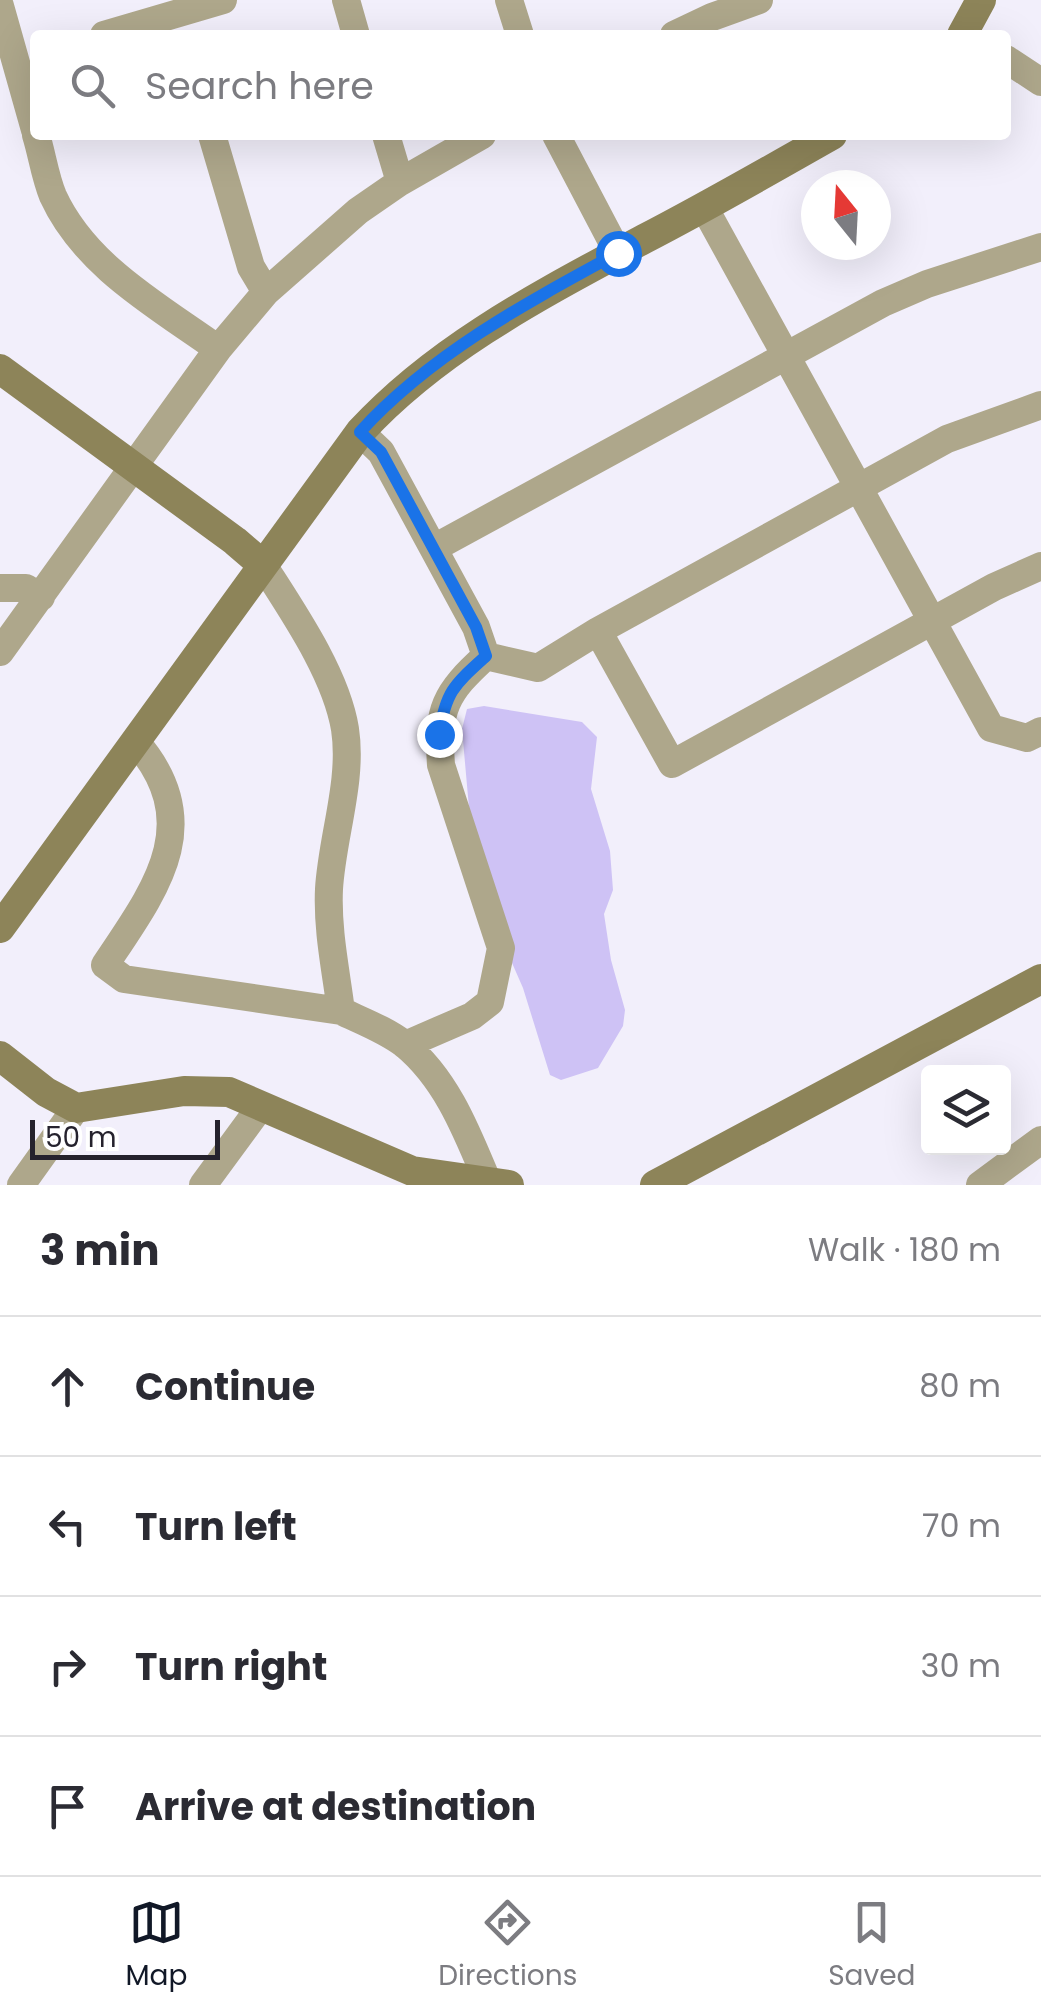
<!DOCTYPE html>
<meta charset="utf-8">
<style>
:root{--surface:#fff;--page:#f2f2f3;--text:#2b2b33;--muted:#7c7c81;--line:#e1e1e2;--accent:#111827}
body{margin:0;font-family:Poppins,sans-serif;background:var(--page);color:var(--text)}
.controls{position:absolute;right:30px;bottom:30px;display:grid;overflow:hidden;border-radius:10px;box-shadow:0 10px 40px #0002}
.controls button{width:90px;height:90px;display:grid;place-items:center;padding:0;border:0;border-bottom:2px solid var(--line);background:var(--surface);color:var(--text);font:50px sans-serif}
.compass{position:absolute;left:801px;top:170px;width:90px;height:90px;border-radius:50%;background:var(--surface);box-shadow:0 10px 40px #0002;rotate:342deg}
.scale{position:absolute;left:30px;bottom:25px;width:190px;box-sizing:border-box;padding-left:10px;border:5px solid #25222d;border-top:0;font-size:28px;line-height:35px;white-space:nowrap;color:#25222d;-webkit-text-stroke:8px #fff;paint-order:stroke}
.stop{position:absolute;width:30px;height:30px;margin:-22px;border:8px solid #1a73e8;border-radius:50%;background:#fff}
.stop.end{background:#1a73e8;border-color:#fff;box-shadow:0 2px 10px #0008}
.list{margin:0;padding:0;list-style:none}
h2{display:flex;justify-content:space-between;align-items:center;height:130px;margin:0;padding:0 40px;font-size:42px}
h2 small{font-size:32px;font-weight:400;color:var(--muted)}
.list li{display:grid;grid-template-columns:65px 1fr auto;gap:30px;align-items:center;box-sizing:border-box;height:140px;padding:0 40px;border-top:2px solid var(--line)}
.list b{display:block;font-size:38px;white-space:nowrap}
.list em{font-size:32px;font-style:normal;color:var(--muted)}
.icon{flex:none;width:55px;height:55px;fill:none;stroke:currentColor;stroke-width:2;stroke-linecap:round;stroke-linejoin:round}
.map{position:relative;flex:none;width:1041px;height:1185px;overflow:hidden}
.search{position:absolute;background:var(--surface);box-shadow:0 10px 40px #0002;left:30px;right:30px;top:30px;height:110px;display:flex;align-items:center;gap:25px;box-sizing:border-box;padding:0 35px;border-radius:10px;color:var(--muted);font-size:38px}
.sheet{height:690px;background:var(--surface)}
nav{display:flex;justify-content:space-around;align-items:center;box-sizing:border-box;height:140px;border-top:2px solid var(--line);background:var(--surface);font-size:28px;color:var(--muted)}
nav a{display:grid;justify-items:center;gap:5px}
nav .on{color:var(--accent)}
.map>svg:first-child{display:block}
</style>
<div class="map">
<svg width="1041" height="1185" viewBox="0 0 1041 1185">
<rect width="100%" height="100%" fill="#f2effb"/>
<path fill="#cec2f5" d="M484 706 582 722 597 737 591 789 610 851 613 890 604 914 611 960 625 1010 623 1026 598 1068 561 1080 550 1075 523 988 487 906 470 819 462 729 467 709Z"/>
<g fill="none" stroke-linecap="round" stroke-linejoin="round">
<path stroke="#aea78b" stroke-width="28" d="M346 0 356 35
M509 0 520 35
M0 6 35 130
M104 35 223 0
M674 35 712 17 759 0
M1006 59 1041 82
M36 135C42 154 45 177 53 196 85 266 158 306 218 349
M212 135 251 267 266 292
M386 135 400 182
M556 135 618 253
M704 207 991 728 1027 738 1041 731
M360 432 381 452 476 627 486 656 538 668 598 631 947 439 1041 405
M434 548 883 303 927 284 1041 247
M263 565C293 612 336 674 345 729 353 781 332 837 329 889 327 930 336 971 341 1011
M0 588H26L41 597
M598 631 672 764 994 587 1041 566
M0 652 218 349 266 292 358 211 400 182 482 135
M136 742C207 824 155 890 105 965L124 979 341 1011C362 1021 386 1030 404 1044 448 1080 468 1135 489 1185
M405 1045 472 1016 490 1002 501 948 441 765C437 709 445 693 486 656
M21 1185 76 1108
M203 1185 261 1106
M980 1185 1041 1140"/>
<path stroke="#8d8459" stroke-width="30" d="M962 35 981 0
M0 369 235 541 263 565
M0 928 360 432C438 347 544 293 644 239 708 206 770 170 832 135
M0 1056 46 1092 76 1108 184 1091 229 1092 412 1171 509 1185
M655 1185 1041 979"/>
</g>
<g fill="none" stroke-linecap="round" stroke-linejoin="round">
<path stroke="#1a73e8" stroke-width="12" d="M439 734C446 691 454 685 486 656L476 627 381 452 360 432C431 354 526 303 618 253"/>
</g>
</svg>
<div class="controls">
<button><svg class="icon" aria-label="layers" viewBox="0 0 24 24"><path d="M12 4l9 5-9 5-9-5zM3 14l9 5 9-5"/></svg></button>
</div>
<svg class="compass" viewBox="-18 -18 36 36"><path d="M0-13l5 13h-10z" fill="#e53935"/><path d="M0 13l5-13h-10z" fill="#7c7c81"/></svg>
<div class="scale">50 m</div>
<div class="stop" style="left:618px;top:253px"></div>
<div class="stop end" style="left:439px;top:734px"></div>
<div class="search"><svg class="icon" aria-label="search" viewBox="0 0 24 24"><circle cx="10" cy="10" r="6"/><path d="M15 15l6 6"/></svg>Search here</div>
</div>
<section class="sheet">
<h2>3 min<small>Walk · 180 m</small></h2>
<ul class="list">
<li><svg class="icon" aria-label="ahead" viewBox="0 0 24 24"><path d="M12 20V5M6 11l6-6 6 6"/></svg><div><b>Continue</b></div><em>80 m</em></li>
<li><svg class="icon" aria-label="left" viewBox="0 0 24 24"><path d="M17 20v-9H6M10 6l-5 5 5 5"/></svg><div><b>Turn left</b></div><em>70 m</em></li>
<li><svg class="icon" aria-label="right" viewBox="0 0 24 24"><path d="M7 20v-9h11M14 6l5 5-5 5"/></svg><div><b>Turn right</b></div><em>30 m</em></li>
<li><svg class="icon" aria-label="arrive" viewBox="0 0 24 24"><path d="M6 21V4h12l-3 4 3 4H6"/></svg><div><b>Arrive at destination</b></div></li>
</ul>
</section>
<nav>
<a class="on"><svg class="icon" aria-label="map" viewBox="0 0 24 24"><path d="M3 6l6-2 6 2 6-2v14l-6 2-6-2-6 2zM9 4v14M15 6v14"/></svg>Map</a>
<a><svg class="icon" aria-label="directions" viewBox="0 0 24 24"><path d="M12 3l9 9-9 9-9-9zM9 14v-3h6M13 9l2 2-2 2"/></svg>Directions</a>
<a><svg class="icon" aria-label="saved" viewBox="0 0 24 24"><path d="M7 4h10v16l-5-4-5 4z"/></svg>Saved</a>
</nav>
